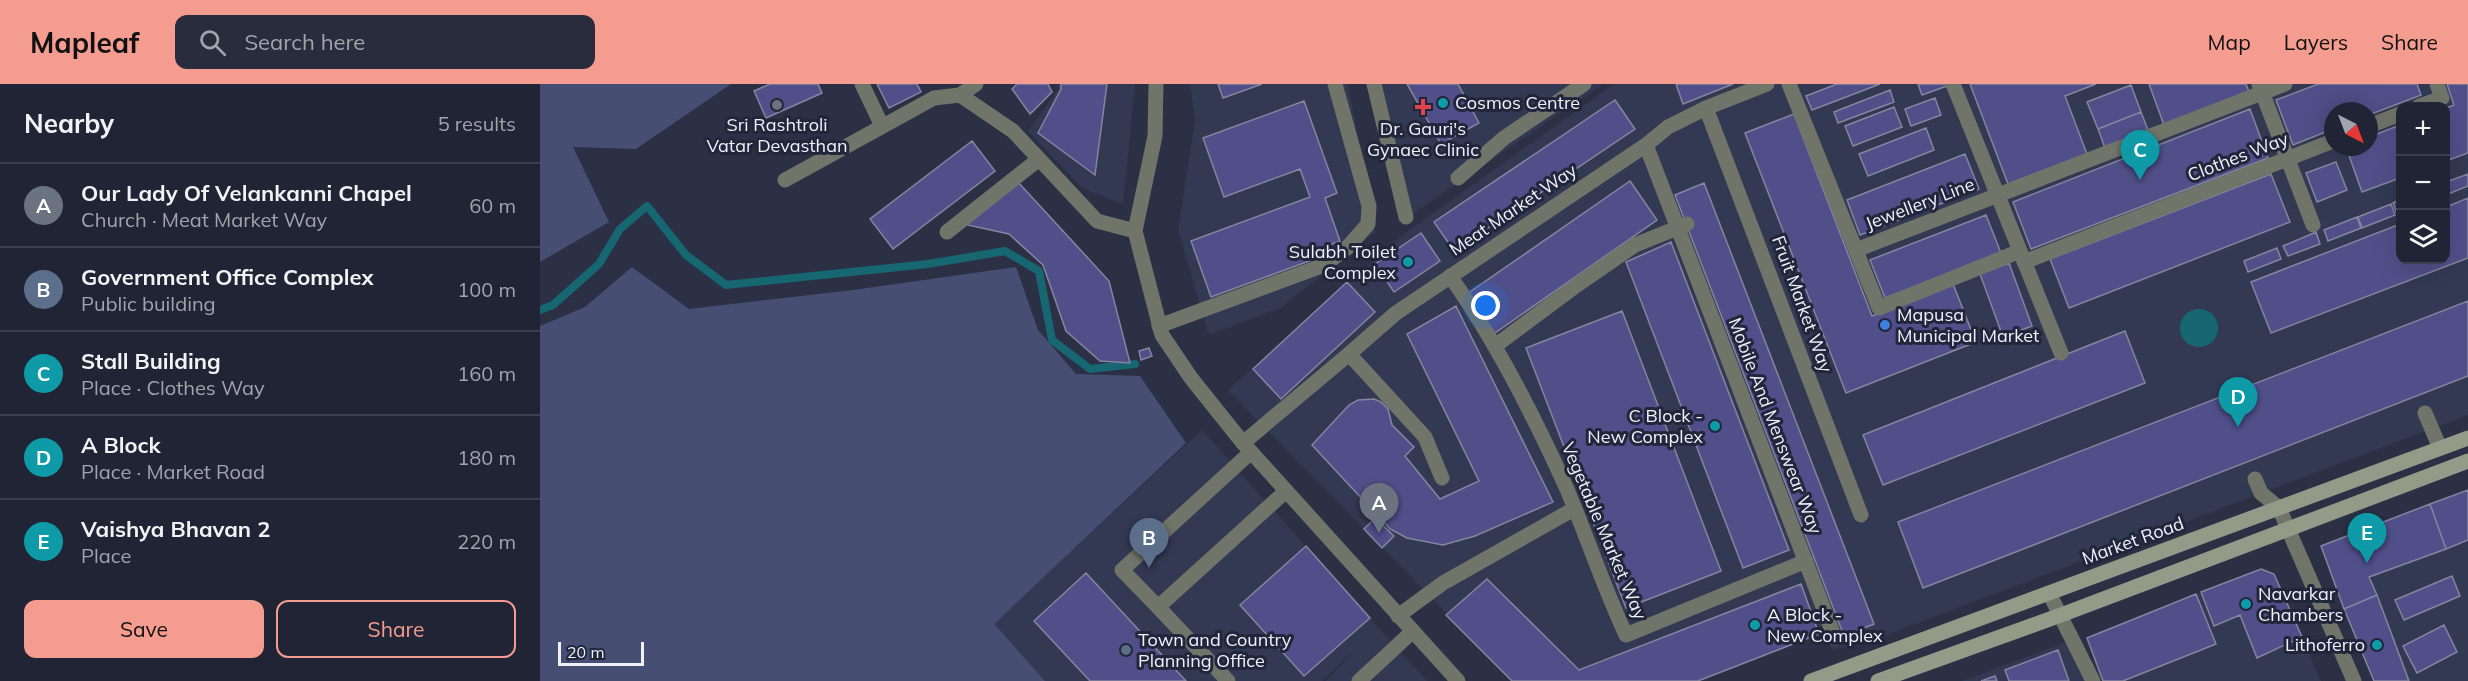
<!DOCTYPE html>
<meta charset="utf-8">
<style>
:root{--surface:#202434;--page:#282c3c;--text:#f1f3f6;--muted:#a2a4ac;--line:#3d414f;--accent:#f59c90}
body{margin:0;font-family:Mulish,sans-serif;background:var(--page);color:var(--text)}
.controls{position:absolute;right:18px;top:18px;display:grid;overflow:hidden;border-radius:12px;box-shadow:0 6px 24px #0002}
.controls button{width:54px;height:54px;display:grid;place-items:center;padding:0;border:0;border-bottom:2px solid var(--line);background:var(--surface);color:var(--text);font:30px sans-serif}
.compass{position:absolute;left:1784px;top:18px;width:54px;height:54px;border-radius:50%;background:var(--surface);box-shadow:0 6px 24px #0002;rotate:138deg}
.scale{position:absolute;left:18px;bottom:15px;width:86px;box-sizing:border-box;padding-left:6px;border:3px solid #eff2fd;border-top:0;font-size:16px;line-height:21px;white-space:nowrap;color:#eff2fd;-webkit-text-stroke:4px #21263a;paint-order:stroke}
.you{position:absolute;left:946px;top:222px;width:21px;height:21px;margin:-15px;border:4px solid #fff;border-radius:50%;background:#1a73e8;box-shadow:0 0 0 9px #1a73e833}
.badge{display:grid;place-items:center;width:39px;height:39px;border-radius:50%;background:var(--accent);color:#fff;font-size:20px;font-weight:700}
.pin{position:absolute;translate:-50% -50px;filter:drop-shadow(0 2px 3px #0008)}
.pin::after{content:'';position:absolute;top:32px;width:21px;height:18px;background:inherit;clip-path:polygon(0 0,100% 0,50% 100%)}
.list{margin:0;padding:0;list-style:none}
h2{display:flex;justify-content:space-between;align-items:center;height:78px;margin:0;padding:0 24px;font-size:26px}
h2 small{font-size:20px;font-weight:400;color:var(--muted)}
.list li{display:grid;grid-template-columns:39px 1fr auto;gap:18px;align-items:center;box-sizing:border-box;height:84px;padding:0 24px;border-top:2px solid var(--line)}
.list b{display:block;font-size:22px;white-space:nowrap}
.list p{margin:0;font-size:20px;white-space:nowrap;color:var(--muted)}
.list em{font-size:20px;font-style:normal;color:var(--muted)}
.actions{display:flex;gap:12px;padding:18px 24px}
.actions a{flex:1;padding:14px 0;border:2px solid var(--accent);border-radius:12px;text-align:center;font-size:21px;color:var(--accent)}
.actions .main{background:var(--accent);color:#111}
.icon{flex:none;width:33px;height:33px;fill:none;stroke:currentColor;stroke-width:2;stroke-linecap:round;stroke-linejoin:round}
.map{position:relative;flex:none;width:1928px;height:597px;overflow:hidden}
header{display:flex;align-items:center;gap:36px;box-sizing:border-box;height:84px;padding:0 30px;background:var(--accent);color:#111}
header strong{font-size:28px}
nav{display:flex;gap:33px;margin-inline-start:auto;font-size:21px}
.search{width:420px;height:54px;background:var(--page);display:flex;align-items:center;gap:15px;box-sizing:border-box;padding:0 21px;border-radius:12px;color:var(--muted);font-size:22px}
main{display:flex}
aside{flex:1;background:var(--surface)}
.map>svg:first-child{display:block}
</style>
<header>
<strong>Mapleaf</strong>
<div class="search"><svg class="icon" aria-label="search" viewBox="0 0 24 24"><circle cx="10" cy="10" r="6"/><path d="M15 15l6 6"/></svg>Search here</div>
<nav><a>Map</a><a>Layers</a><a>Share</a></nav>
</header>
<main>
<aside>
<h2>Nearby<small>5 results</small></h2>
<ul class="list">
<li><span class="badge" style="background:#6b7280">A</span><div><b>Our Lady Of Velankanni Chapel</b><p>Church · Meat Market Way</p></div><em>60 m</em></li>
<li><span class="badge" style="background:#5c6f8a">B</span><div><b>Government Office Complex</b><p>Public building</p></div><em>100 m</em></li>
<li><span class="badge" style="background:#0f9aa8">C</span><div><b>Stall Building</b><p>Place · Clothes Way</p></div><em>160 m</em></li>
<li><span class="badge" style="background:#0f9aa8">D</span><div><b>A Block</b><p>Place · Market Road</p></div><em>180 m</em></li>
<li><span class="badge" style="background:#0f9aa8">E</span><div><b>Vaishya Bhavan 2</b><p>Place</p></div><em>220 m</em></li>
</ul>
<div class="actions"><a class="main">Save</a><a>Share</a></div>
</aside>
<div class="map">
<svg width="1928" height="597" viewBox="0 0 1928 597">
<rect width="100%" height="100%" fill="#2b3045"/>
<path fill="#333953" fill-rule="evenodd" d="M517 0H595L583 120 542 104 488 47 518 6Z
M650 0H808L835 148 742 223 669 251 638 146 655 36Z
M831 0H1063L859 139Z
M1074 0H1928V331L1346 551 1292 566 1286 548 1158 597H973L688 306 860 153ZM1860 22H1906V176H1860ZM1793 27H1829V63H1793Z
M662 346 830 534 887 597H786L818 563 782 597H505L453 540Z
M1928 406V597H1834L1781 462Z
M1721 485 1734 490 1781 597H1574L1551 551Z
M1527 558 1545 597H1422Z"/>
<path fill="#464e74" d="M0 0H191L96 65 33 63 69 138 0 178Z
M92 183 149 225 313 206 476 183 498 246 536 290 600 292 646 359 454 540 505 597H0V242L45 223Z"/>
<path fill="#166771" d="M1640 244a19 19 0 1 1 38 0a19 19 0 1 1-38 0Z"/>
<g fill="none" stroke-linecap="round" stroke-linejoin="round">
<path stroke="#166771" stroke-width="8" d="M0 226 13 221 59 180 80 145 107 122 146 171 186 201 388 180 465 167 499 187 512 256 550 285 595 280"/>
</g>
<path fill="#504f89" stroke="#84859f" stroke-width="1.5" d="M230 0H278L282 9 226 34 214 7Z
M337 0H377L381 8 349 24Z
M477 0H508L512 8 490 30 472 5Z
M521 0H567L555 91 498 49 521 5Z
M678 0H722L683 14Z
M867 0H918L939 39 901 60Z
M1136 0H1193L1143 20Z
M1297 0H1340L1272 26 1266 12Z
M1378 0H1406L1407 2 1382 11Z
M1430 0H1556L1525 12 1547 70 1468 100Z
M1609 0H1706L1709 8 1624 41Z
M1778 0H1877L1881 11 1829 31V27H1793V45L1753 61 1736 16Z
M1907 0H1928V69L1906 77V24L1914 21Z
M1591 1 1601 28 1558 45 1547 18Z
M1350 6 1354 18 1298 39 1294 28Z
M1395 14 1401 31 1371 42 1365 25Z
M1075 16 1095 45 914 167 894 138Z
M764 17 797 109 785 114 800 157 789 161 791 169 671 213 651 157 770 113 760 85 684 113 663 54Z
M1354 23 1362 43 1313 62 1305 42Z
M1710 25 1728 74 1491 165 1473 118Z
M1601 28 1608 46 1565 64 1558 45Z
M1254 30 1332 232 1413 200 1436 258 1306 309 1205 49Z
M1860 41V94L1822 108 1806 63H1829V53Z
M1386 44 1394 66 1328 92 1319 70Z
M432 57 455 87 353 165 330 135Z
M1425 70 1439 105 1320 151 1307 116Z
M1796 78 1807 106 1777 118 1766 89Z
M1731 90 1750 138 1529 224 1510 175Z
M1928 90V102L1906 111V98Z
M477 97 569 197 590 279 560 277 526 247 503 181 469 150 414 138Z
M1090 97 1117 136 955 249 927 210Z
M1164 99 1334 540 1304 552 1135 111Z
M1928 114V174L1731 249 1711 198 1860 140V176H1906V123Z
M1860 116V129L1857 130 1853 119Z
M1851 120 1855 131 1822 144 1818 133Z
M1446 131 1461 169 1345 214 1330 176Z
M1817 133 1821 144 1788 157 1784 146Z
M1776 148 1780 160 1748 172 1743 162Z
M881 149 900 177 854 208 835 180Z
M1131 158 1249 466 1203 484 1086 178Z
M1737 164 1741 175 1708 188 1704 177Z
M1469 179 1492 242 1463 253 1440 190Z
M807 198 835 228 741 315 713 285Z
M1928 217V292L1383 504 1358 438Z
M916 222 1013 418 935 452 903 461 867 454 850 445 772 361 809 321 818 316 834 315 841 318 848 325 852 341 874 363 865 372 900 415 939 397 867 250Z
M1082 227 1181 487 1086 524 986 264Z
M1585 247 1605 299 1343 401 1323 351Z
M609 264 612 272 601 276 599 267Z
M1928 406V456L1906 465 1890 420Z
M1890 420 1906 465 1829 493 1837 511 1804 525 1781 462Z
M835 434 854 452 842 464 824 445Z
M766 462 830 534 764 592 700 521Z
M1721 485 1734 490 1762 553 1717 574 1700 531 1674 542 1661 508Z
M546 489 646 597H550L494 537Z
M1912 492 1920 512 1864 536 1855 516Z
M947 495 1039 586 1261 500 1279 550 1158 597H972L906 531Z
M1656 510 1676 560 1583 597H1563L1547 554Z
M1837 511 1869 597H1834L1804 525Z
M1904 541 1917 568 1877 589 1863 562Z
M1518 566 1529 597H1469L1465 586Z
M1455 592 1457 597H1441Z"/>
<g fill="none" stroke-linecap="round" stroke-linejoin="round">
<path stroke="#707469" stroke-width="15" d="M322 0 342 42
M834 0 866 133
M918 94 964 54 1044 0
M407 148 499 75
M619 242 784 181 807 164 828 140 829 122 795 0
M1885 329 1900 364
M703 359 809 270 885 353 902 394
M1715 395 1721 409 1739 424
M618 523 582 486 711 368
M688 597 618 523 746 407
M819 597 873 547"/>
<path stroke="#707469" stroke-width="15" d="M1249 0 1339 224 1480 167
M1413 0 1521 269
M1719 0 1773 141
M1879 22 1902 14 1897 0
M1166 24 1321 431
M1829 42 1860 30
M1106 61 1295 554
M1316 166 1745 0
M1484 178 1793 57
M910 192C956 257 993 330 1026 403 1047 452 1063 502 1086 551L1266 477
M955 262 1037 201 1095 161 1147 140
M809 270 856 229 1106 61 1128 43 1166 24 1227 0
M858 532 903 499 1034 425"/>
<path stroke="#707469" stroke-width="15" d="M420 11 473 47 557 137 595 147
M245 96 394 14 420 11 436 0"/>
<path stroke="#707469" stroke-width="15" d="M616 0 615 52 595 147 622 251 651 294 703 359 918 597
M1739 424 1814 597
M1509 509 1553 597"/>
<path stroke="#949a88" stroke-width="15" d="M1271 597 1928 354
M1338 597 1521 531 1928 377"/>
</g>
<g fill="#0f9aa8" stroke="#21263a" stroke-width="2">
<circle cx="903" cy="19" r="6"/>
<circle cx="868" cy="178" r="6"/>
<circle cx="1175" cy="342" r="6"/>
<circle cx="1706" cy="520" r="6"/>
<circle cx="1215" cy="541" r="6"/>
<circle cx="1837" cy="561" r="6"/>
</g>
<circle fill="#6b7280" stroke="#21263a" stroke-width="2" cx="237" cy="21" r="6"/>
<path fill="#e0444e" stroke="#21263a" stroke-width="2" d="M880 14h6v6h6v6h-6v6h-6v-6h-6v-6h6z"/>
<circle fill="#3f7fe0" stroke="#21263a" stroke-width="2" cx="1345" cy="241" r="6"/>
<circle fill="#5c6f8a" stroke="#21263a" stroke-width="2" cx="586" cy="566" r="6"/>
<g text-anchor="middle" stroke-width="6" stroke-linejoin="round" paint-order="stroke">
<g font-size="18" fill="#eff2fd" stroke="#21263a" text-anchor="start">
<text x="915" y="25">Cosmos Centre</text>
<text x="237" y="47" text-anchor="middle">Sri Rashtroli<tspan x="237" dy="21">Vatar Devasthan</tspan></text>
<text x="883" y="51" text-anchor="middle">Dr. Gauri's<tspan x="883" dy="21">Gynaec Clinic</tspan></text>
<text x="856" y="174" text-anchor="end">Sulabh Toilet<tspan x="856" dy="21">Complex</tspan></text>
<text x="1357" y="237">Mapusa<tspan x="1357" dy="21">Municipal Market</tspan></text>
<text x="1163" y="338" text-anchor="end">C Block -<tspan x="1163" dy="21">New Complex</tspan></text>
<text x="1718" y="516">Navarkar<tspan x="1718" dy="21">Chambers</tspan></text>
<text x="1227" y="537">A Block -<tspan x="1227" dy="21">New Complex</tspan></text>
<text x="598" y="562">Town and Country<tspan x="598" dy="21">Planning Office</tspan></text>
<text x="1825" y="567" text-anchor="end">Lithoferro</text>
</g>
<g font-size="18" fill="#eff2fd" stroke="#21263a">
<text transform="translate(1698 73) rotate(-21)" y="6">Clothes Way</text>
<text transform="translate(1380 120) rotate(-21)" y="6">Jewellery Line</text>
<text transform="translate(973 126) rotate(-34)" y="6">Meat Market Way</text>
<text transform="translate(1262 220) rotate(70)" y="6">Fruit Market Way</text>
<text transform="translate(1235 342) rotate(69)" y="6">Mobile And Menswear Way</text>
<text transform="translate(1064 447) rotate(67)" y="6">Vegetable Market Way</text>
<text transform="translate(1593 457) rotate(-20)" y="6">Market Road</text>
</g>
</g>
</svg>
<div class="controls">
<button>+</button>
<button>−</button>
<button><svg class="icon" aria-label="layers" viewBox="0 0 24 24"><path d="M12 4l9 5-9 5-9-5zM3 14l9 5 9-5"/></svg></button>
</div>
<svg class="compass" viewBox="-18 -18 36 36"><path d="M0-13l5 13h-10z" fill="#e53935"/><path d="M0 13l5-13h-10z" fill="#a2a4ac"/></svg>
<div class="scale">20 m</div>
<div class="you"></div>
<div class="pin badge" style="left:839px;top:449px;background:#6b7280">A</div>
<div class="pin badge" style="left:609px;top:484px;background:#5c6f8a">B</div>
<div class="pin badge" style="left:1600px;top:96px;background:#0f9aa8">C</div>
<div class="pin badge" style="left:1698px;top:343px;background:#0f9aa8">D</div>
<div class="pin badge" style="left:1827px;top:479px;background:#0f9aa8">E</div>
</div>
</main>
